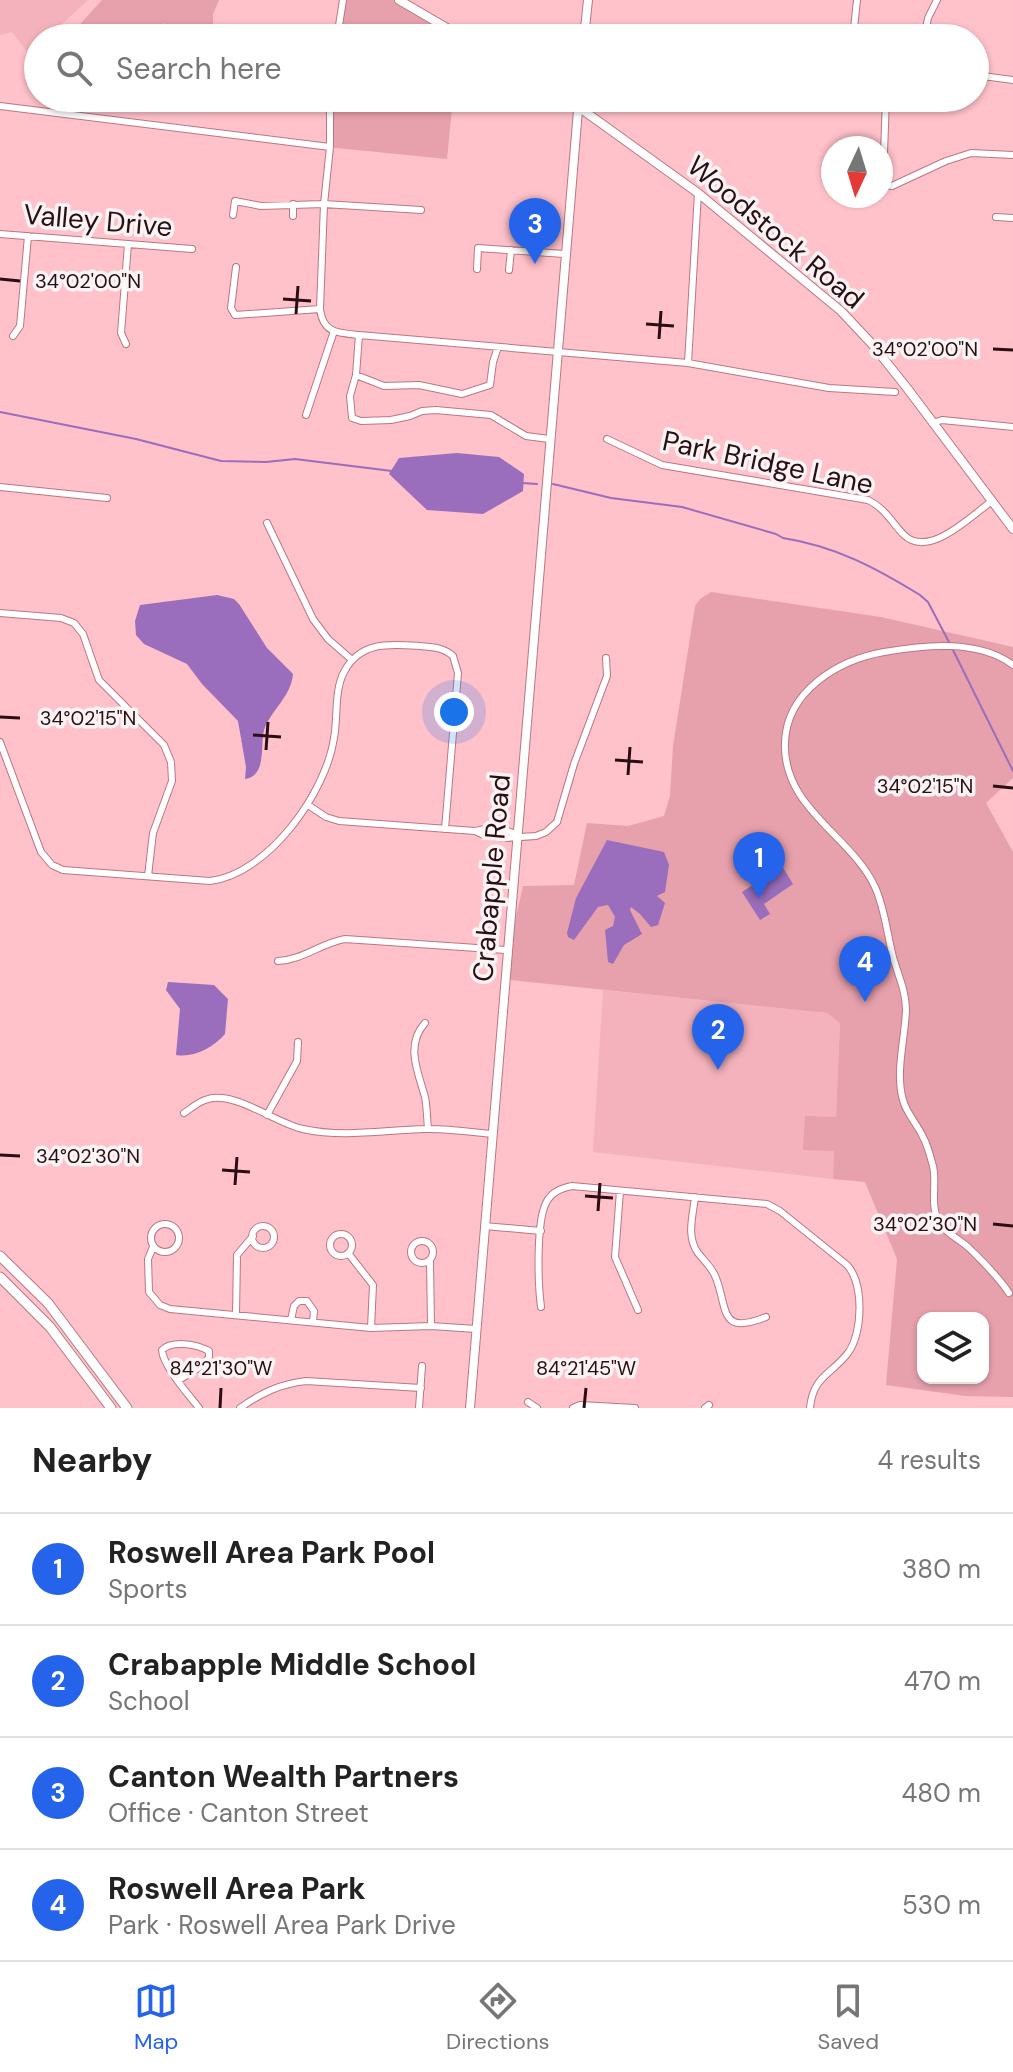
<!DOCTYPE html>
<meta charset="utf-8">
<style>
:root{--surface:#fff;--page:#f6f6f6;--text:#222;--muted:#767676;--line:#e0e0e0;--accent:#2563eb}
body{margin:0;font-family:"DM Sans",sans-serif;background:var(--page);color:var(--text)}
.controls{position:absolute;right:24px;bottom:24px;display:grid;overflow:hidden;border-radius:16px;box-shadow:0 2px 6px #0004}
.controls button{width:72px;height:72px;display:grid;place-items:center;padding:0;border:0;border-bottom:2px solid var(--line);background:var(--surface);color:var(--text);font:40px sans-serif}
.compass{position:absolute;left:821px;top:136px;width:72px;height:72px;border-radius:50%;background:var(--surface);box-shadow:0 2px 6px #0004;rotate:184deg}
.you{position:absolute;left:454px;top:712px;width:28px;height:28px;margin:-20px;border:6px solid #fff;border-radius:50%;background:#1a73e8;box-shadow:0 0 0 12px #1a73e833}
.badge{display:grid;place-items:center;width:52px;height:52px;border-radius:50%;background:var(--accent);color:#fff;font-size:26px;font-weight:700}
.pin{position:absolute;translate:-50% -66px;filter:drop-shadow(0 2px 4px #0008)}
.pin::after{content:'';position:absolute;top:42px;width:28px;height:24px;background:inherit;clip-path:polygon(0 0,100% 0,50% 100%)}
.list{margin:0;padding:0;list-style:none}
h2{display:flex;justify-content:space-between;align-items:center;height:104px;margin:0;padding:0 32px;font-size:34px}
h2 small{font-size:26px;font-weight:400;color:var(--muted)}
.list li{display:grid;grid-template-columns:52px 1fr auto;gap:24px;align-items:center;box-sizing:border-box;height:112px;padding:0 32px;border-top:2px solid var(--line)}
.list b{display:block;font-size:30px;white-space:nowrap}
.list p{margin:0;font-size:26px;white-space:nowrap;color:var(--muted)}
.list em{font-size:26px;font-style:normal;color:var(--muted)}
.icon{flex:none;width:44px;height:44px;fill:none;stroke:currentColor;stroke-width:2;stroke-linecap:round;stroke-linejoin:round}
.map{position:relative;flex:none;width:1013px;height:1408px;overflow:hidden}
.search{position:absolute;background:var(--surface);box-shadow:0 2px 6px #0004;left:24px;right:24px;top:24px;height:88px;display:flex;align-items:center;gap:20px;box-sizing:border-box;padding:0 28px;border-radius:44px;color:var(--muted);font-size:30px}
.sheet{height:552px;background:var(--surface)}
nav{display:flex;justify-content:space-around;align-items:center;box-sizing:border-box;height:112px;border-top:2px solid var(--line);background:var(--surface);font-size:22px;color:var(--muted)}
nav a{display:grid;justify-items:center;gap:4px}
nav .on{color:var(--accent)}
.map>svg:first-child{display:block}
</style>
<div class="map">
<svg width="1013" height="1408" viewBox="0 0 1013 1408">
<rect width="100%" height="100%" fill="#ffc1ca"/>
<path fill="#f4b2bc" d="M0 0H88L47 38H38V45L28 53 12 32 0 35Z
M603 990 827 1013 840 1023 833 1179 593 1152Z"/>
<path fill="#e7a1ac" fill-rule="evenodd" d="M102 0H219L213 14V38H181L164 23 149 38H75L71 34Z
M343 0H397L457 38H339Z
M331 98H453L447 159 327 147Z
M711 592 881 617 1013 647V778L986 803 1013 852V1397L965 1396 886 1385 897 1259 865 1182 833 1179 834 1151 803 1150 805 1116 836 1117 840 1023 827 1013 502 979 523 886 574 885 587 823 628 826 664 816 670 796 673 746 695 606 700 599ZM923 1318H983V1378H923Z"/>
<path fill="#9a6ebc" d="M457 453 499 457 524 474 523 491 483 514 427 510 389 474 399 458Z
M217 595 234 599 239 604 267 648 293 674C291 697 271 710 264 730 260 746 267 776 245 779L246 767 238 721 202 684 187 664 144 644 136 635 135 621 140 605Z
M607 840 664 852 669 865 665 892 657 896 665 903 658 925 651 927 640 914 631 907 630 910 642 934 624 945 613 964 608 962 605 930 613 926 615 917 608 905 598 907 574 940 568 937 567 933 576 898Z
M782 866 793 884 764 904 770 914 760 920 742 892Z
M168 982 214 985 228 999 225 1034C213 1048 193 1058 176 1055L180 1009 166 990Z"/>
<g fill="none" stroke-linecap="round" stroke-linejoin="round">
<path stroke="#9a6ebc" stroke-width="2" d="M0 412 136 439 221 461 266 462 295 459 392 471
M522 483 537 484
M553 484 611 498 682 507 776 534 783 538C835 546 876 568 920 595L928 602 950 644
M953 650 1013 771"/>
<g stroke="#bc7682" stroke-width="8">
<path id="street" d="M337 38 343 0
M853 38 857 0
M924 38 928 18 937 0
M975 75 1013 80
M272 98 330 105
M330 98V147L324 204 320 309C323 333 337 333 359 335L688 363 829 388 895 392
M886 98 883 181 886 185 892 186 946 161 971 153 1013 155
M0 106 330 147
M233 215 235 201 261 206 324 204 421 210
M293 216V204
M996 217 1013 218
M0 234 192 249
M236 267 231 308 235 315 320 309
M477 269 478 248 564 254
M509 270 511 250
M13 336 20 326 28 236
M126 344 121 333 128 244
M498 347 493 362 490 385 462 394 419 385 384 386 356 375 350 396 352 418 361 421 391 420 410 416 422 411 436 410 491 415 526 436 549 439
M688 363 698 193
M356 375 359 335
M306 415 334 331
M933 423 942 420 1013 427
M607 439 662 465 868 500C885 508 892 523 904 535 929 559 971 516 992 501
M0 487 107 498
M267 523 313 619 328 639 352 660
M0 613 61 618 74 623 83 634 99 680 164 745 171 762 172 781 153 833 148 876
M0 742 41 852 52 865 63 870 210 881C268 874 326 793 334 738 338 717 334 691 344 672 360 641 390 644 419 646 432 647 443 647 453 656L458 673 445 829
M308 805 326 817 339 821 475 831 484 835 506 838 536 836 546 832 557 822 574 764 607 676 606 658
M475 831C490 827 504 828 517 835
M278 961C303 960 321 943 345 939L506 950
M425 1023C405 1045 418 1072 425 1097 427 1107 427 1118 428 1129
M184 1113C190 1109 197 1103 205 1100 234 1089 274 1123 303 1129 343 1138 384 1130 425 1129 447 1128 469 1132 492 1134
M267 1115 297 1061 298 1042
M620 1191 615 1257 638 1310
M695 1197C693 1215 686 1237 698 1253 704 1261 712 1267 716 1278 728 1309 719 1336 766 1317
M151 1238a14 14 0 1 1 28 0a14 14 0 1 1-28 0Z
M484 1226 541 1231
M252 1237a11 11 0 1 1 22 0a11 11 0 1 1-22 0Z
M330 1245a11 11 0 1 1 22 0a11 11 0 1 1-22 0Z
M411 1252a11 11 0 1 1 22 0a11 11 0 1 1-22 0Z
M153 1247 148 1259 149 1292 160 1305 170 1309 371 1328 431 1326 476 1329
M348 1253 373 1285 371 1328
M430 1261 431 1326
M1009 1293C998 1276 983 1262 969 1248 959 1239 944 1232 938 1220 930 1204 937 1183 933 1166 930 1156 928 1146 923 1137 918 1125 906 1113 903 1100 895 1072 905 1039 906 1010 906 991 898 975 893 957 887 934 885 909 875 887 851 835 782 808 785 742 787 691 838 660 884 652 925 645 978 639 1013 665
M541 1307C538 1284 536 1223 546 1203 551 1192 561 1188 572 1186L767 1204 780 1211 847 1265C864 1283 863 1333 848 1353 831 1375 813 1376 810 1408
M236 1315 237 1255 253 1236
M291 1320 294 1306 299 1301H307L314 1311 313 1322
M179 1380 203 1365 209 1357V1351C196 1344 172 1340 162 1350 163 1366 188 1394 199 1408
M528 1402 537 1408
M240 1408C261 1393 280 1384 306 1381L421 1388
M419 1408 422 1366
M573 1408 580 1405 635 1408
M705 1408 709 1405"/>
</g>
<g stroke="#bc7682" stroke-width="10">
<path id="secondary" d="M399 0 464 38
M584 38 588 0
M566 98 698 193 841 311 872 344 907 388 1013 529
M470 1408 579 98"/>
</g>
<g stroke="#bc7682" stroke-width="11">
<path id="primary" d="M0 1256 48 1303 127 1408
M0 1277 50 1327 111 1408"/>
</g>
<use href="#street" stroke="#fff" stroke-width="6"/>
<use href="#secondary" stroke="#fff" stroke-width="8"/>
<use href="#primary" stroke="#fff" stroke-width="9"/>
</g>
<path fill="none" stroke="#290e14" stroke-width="3" d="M0 279 20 281M283 299 311 301M296 314 298 286M646 324 674 326M659 339 661 311M993 349 1013 350M0 717 20 718M253 735 281 737M266 750 268 722M615 760 643 762M628 775 630 747M993 786 1013 788M0 1155 20 1156M222 1170 250 1172M235 1185 237 1157M585 1196 613 1198M598 1211 600 1183M993 1224 1013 1226M220 1408 221 1388M584 1408 586 1388"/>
<g text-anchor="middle" stroke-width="7" stroke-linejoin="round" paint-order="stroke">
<g font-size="28" fill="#290e14" stroke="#fbf3f4">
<text transform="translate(98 220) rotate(5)" y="10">Valley Drive</text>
<text transform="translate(776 232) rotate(40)" y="10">Woodstock Road</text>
<text transform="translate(768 462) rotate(12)" y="10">Park Bridge Lane</text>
<text transform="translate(491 878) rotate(-85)" y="10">Crabapple Road</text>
</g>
</g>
<g font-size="20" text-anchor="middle" fill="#290e14" stroke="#fbf3f4" stroke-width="7" stroke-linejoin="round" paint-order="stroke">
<text x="88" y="288">34°02'00"N</text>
<text x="925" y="356">34°02'00"N</text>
<text x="88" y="725">34°02'15"N</text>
<text x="925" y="793">34°02'15"N</text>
<text x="88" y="1163">34°02'30"N</text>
<text x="925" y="1231">34°02'30"N</text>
<text x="221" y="1375">84°21'30"W</text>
<text x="586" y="1375">84°21'45"W</text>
</g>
</svg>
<div class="controls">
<button><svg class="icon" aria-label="layers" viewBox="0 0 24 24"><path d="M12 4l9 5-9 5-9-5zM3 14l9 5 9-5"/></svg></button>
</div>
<svg class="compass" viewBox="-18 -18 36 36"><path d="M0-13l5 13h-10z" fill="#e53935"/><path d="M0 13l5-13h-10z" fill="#767676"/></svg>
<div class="you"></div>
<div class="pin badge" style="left:759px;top:898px">1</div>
<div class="pin badge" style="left:718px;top:1070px">2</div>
<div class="pin badge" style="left:535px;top:264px">3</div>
<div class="pin badge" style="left:865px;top:1002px">4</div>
<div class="search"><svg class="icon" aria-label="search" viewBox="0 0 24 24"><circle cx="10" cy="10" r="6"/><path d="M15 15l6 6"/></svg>Search here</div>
</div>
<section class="sheet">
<h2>Nearby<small>4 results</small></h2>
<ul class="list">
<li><span class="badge">1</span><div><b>Roswell Area Park Pool</b><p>Sports</p></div><em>380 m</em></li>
<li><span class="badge">2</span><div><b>Crabapple Middle School</b><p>School</p></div><em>470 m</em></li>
<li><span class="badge">3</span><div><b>Canton Wealth Partners</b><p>Office · Canton Street</p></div><em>480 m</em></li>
<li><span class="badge">4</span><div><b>Roswell Area Park</b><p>Park · Roswell Area Park Drive</p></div><em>530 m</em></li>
</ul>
</section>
<nav>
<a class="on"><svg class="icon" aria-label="map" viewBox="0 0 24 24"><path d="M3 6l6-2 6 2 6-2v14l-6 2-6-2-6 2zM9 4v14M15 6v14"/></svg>Map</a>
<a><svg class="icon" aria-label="directions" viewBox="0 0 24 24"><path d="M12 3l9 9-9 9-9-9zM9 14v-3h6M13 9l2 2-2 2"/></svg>Directions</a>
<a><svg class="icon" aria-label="saved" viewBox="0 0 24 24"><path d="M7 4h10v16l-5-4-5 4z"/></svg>Saved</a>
</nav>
